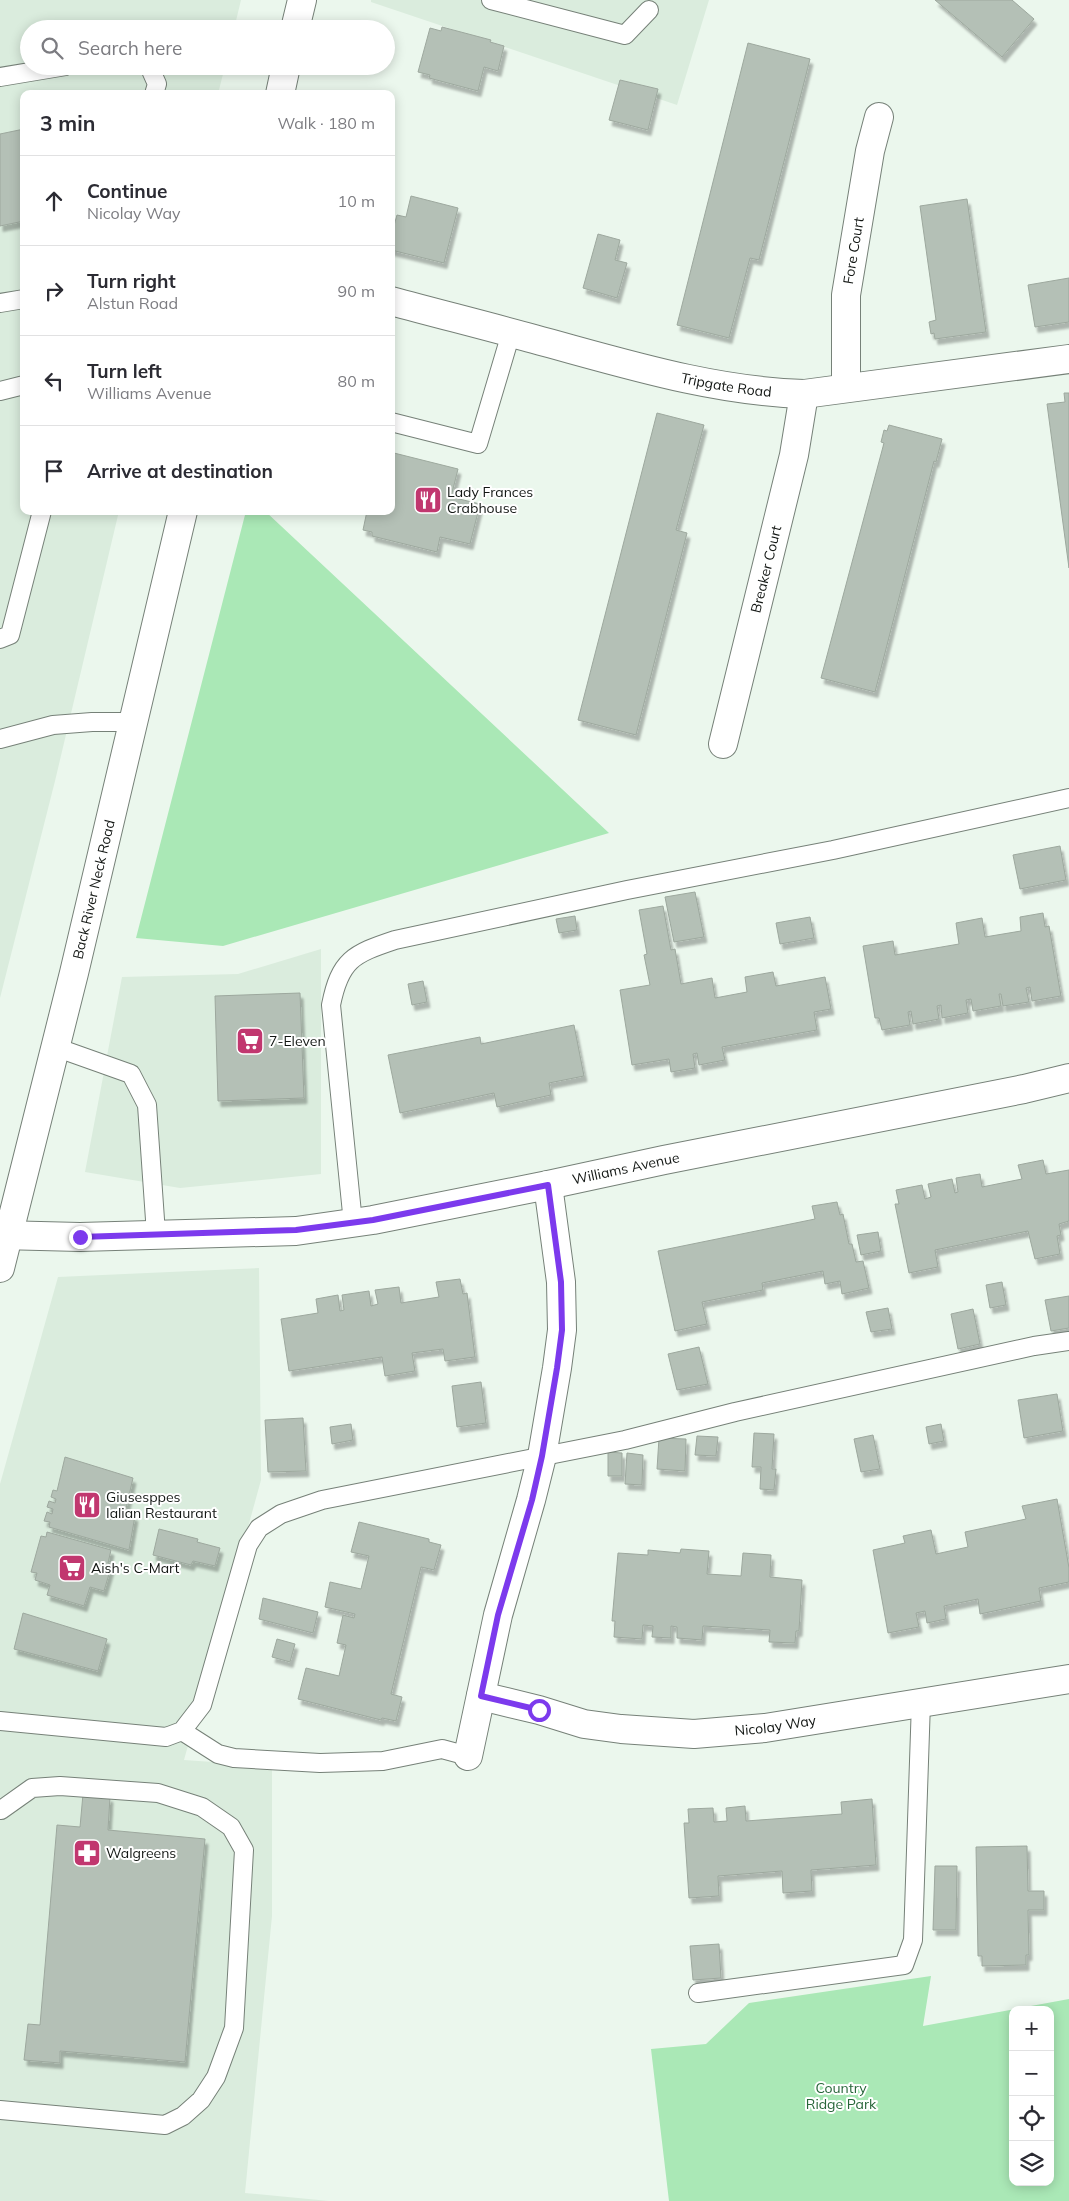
<!DOCTYPE html>
<meta charset="utf-8">
<style>
:root{--surface:#fff;--page:#f2f2f3;--text:#2b2b33;--muted:#7c7c81;--line:#e1e1e2}
body{margin:0;font-family:Mulish,sans-serif;background:var(--page);color:var(--text)}
.controls{position:absolute;right:15px;bottom:15px;display:grid;overflow:hidden;border-radius:10px;box-shadow:0 2px 12px #0003}
.controls button{width:45px;height:45px;display:grid;place-items:center;padding:0;border:0;border-bottom:1px solid var(--line);background:var(--surface);color:var(--text);font:25px sans-serif}
.stop{position:absolute;width:15px;height:15px;margin:-11px;border:4px solid #7c3aed;border-radius:50%;background:#fff}
.stop.end{background:#7c3aed;border-color:#fff;box-shadow:0 1px 5px #0008}
.list{margin:0;padding:0;list-style:none}
h2{display:flex;justify-content:space-between;align-items:center;height:65px;margin:0;padding:0 20px;font-size:21px}
h2 small{font-size:16px;font-weight:400;color:var(--muted)}
.list li{display:grid;grid-template-columns:32px 1fr auto;gap:15px;align-items:center;box-sizing:border-box;height:90px;padding:0 20px;border-top:1px solid var(--line)}
.list b{display:block;font-size:19px;white-space:nowrap}
.list p{margin:0;font-size:16px;white-space:nowrap;color:var(--muted)}
.list em{font-size:16px;font-style:normal;color:var(--muted)}
.icon{flex:none;width:28px;height:28px;fill:none;stroke:currentColor;stroke-width:2;stroke-linecap:round;stroke-linejoin:round}
.map{position:relative;flex:none;width:1069px;height:2201px;overflow:hidden}
.search{position:absolute;background:var(--surface);box-shadow:0 2px 12px #0003;left:20px;top:20px;width:375px;height:55px;display:flex;align-items:center;gap:12px;box-sizing:border-box;padding:0 18px;border-radius:28px;color:var(--muted);font-size:19px}
.panel{position:absolute;background:var(--surface);box-shadow:0 2px 12px #0003;left:20px;top:90px;width:375px;height:425px;border-radius:10px}
.map>svg:first-child{display:block}
</style>
<div class="map">
<svg width="1069" height="2201" viewBox="0 0 1069 2201">
<defs>
<filter id="shadow"><feDropShadow dx="3" dy="5.5" stdDeviation="1" flood-color="#0004"/></filter>
</defs>
<rect width="100%" height="100%" fill="#ebf7ed"/>
<path fill="#daecdd" d="M0 0H241L234 29H29V66H225L218 94H24V511H119L55 781 0 998Z
M371 0H709L677 105 371 2Z
M321 949V1174L180 1188 85 1172 122 977 238 974Z
M259 1268 261 1480 184 1760 272 1766V1916L245 2193 329 2201H0V1484L58 1277Z"/>
<path fill="#aae8b6" fill-rule="evenodd" d="M246 511H265L609 833 223 946 136 938Z
M931 1976 923 2026 1069 1999V2201H669L651 2049 706 2044 749 2003ZM1013 2010H1050V2182H1013Z"/>
<path fill="#b4c0b6" stroke="#9da89e" filter="url(#shadow)" d="M935 0H1012L1034 19 1002 57Z
M442 27 491 40 490 42 504 46 498 71 484 67 478 91 429 78 430 75 418 72 430 28 441 31Z
M748 43 810 59 759 260 750 258 729 338 677 325Z
M620 80 658 89 648 130 609 120Z
M24 129V221L0 226V134Z
M411 196 458 208 444 263 391 250V236L397 215 406 217Z
M967 199 986 332 935 339 934 333 931 334 929 322 936 320 920 206Z
M598 234 620 240 615 260 627 263 617 298 583 288Z
M1069 278V322L1035 327 1028 285Z
M1064 393H1069V568L1047 404 1065 402Z
M657 413 704 425 676 530 687 533 636 735 578 720Z
M889 425 942 439 936 462 934 461 875 692 821 678 884 443 881 442 884 430 887 431Z
M394 453 458 469 451 497 480 504 470 544 440 537 437 552 372 536V532L363 530 367 511H391V464Z
M1060 846 1066 880 1020 889 1013 855Z
M695 892 704 937 674 942 665 897Z
M663 906 671 950 675 949 681 984 712 978 715 998 747 992 745 977 773 972 776 986 825 977 831 1009 814 1012 817 1030 722 1047 725 1060 699 1065 697 1053 693 1054 695 1068 671 1072 669 1059 632 1065 620 990 650 985 644 955 647 954 639 910Z
M1043 913 1045 927 1049 926 1061 996 1032 1001 1030 987 1026 988 1029 1002 1003 1006 1001 994H999L1001 1006 973 1011 971 999 966 1000 968 1013 942 1018 941 1005 937 1006 939 1019 913 1024 911 1011 908 1012 910 1025 882 1030 879 1018H875L863 946 893 941 895 955 959 944 956 923 982 918 985 937 1021 931 1020 917Z
M575 916 577 930 559 933 556 919Z
M810 917 814 938 780 944 776 923Z
M423 981 427 1002 412 1005 408 984Z
M300 993 304 1098 218 1101 215 996Z
M574 1025 584 1076 549 1083 551 1095 497 1107 494 1093 400 1113 388 1055 480 1037 481 1044Z
M1043 1160 1046 1174 1069 1170V1221L1059 1224 1061 1235 1057 1236 1060 1254 1035 1259 1028 1231 935 1250 938 1267 909 1273 895 1204H899L896 1190 922 1185 925 1199 931 1197 928 1184 952 1179 955 1193 958 1192 956 1178 980 1174 982 1187 1022 1179 1018 1165Z
M837 1202 840 1215 843 1214 849 1244H852L856 1262 863 1261 869 1288 842 1294 840 1281 825 1284 823 1271 762 1283 763 1290 702 1302 707 1324 675 1331 658 1251 815 1219 812 1206Z
M878 1232 881 1251 861 1255 857 1235Z
M460 1279 463 1294 467 1293 475 1357 445 1361 443 1349 412 1353 415 1371 385 1376 382 1357 289 1371 281 1319 318 1313 316 1299 338 1295 340 1311 344 1310 342 1295 369 1291 371 1306 378 1304 375 1290 399 1287 401 1303 439 1297 436 1282Z
M1002 1282 1006 1305 990 1308 986 1285Z
M1069 1296V1328L1051 1331 1045 1300Z
M888 1308 892 1329 871 1332 866 1312Z
M973 1309 980 1344 958 1349 951 1314Z
M699 1347 708 1384 677 1390 668 1354Z
M481 1382 486 1423 457 1427 452 1386Z
M1057 1394 1063 1431 1024 1438 1018 1400Z
M303 1418 306 1471 268 1472 265 1420Z
M351 1424 353 1440 332 1444 330 1427Z
M941 1424 944 1441 929 1444 926 1427Z
M754 1433 774 1434 772 1469H776L774 1490 760 1489 761 1467H752Z
M873 1435 880 1469 861 1472 854 1439Z
M697 1436 718 1437 716 1456 695 1455Z
M659 1438 686 1439 685 1471 657 1469Z
M608 1452 622 1453V1476H608Z
M627 1453 643 1455 642 1485 625 1484Z
M65 1457 133 1478 125 1513 135 1516 129 1550 49 1527 50 1522 44 1521 47 1512 52 1514 53 1509 47 1507 49 1501 55 1503 56 1499 51 1497 53 1490 57 1491Z
M1057 1499 1069 1568V1582L1039 1588 1041 1601 980 1614 978 1599 944 1606 946 1619 927 1623 925 1611 916 1613 919 1627 888 1633 873 1550 905 1543 903 1536 931 1530 936 1554 968 1547 965 1532 1026 1519 1022 1506Z
M359 1522 429 1539V1542L441 1545 434 1570 421 1567 391 1694 402 1697 396 1721 382 1718 381 1720 298 1699 306 1668 339 1676 346 1645 337 1643 343 1615 354 1618 355 1614 325 1607 330 1582 361 1589 369 1556 351 1552Z
M159 1529 198 1539 197 1542 220 1548 215 1566 193 1561 191 1565 153 1555Z
M47 1532 111 1550 108 1563 112 1564 104 1591 90 1587 84 1606 47 1595 50 1585 35 1580 37 1573 31 1572 41 1536 46 1537Z
M681 1549 709 1551 707 1574 741 1576 743 1553 771 1555 770 1577 802 1580 799 1631H796L795 1643 769 1642 770 1630 703 1626 702 1640 677 1638V1627L671 1626V1638L652 1637 653 1626 643 1625 642 1639 614 1637 615 1621H612L618 1553 648 1555V1550L680 1553Z
M263 1598 318 1612 313 1633 259 1619Z
M23 1613 107 1639 98 1671 14 1649Z
M277 1639 295 1644 290 1662 272 1657Z
M83 1794 110 1797 108 1830 205 1839 185 2062 60 2051V2063L24 2060 28 2024 40 2025 57 1825 80 1827Z
M872 1799 876 1865 811 1870 812 1891 783 1893 782 1871 718 1876 719 1896 689 1898 684 1823H689L688 1809 713 1808 714 1822 727 1821 726 1808 745 1806 746 1821 842 1814 841 1802Z
M1027 1846 1028 1891H1044V1910H1028L1029 1955H1026V1965L982 1966V1956H978L976 1847Z
M935 1866H957L956 1930H933Z
M719 1944 721 1978 693 1980 690 1946Z"/>
<g fill="none" stroke-linecap="round" stroke-linejoin="round">
<g stroke="#768178" stroke-width="20">
<path id="service" d="M491 0 625 35 649 10
M149 66 157 84 154 94
M0 77 66 66
M0 303 24 299
M0 391 24 385
M391 422 478 444 511 333
M0 639 10 635 42 511
M0 739 53 725 92 722H134
M55 1047 131 1074 147 1105 156 1234
M353 1223 331 1005C340 960 353 954 395 940L627 890 833 850 1069 798
M0 1721 166 1737 182 1731 218 1754 234 1758 320 1763 383 1761 442 1749 468 1756
M182 1731 202 1705 248 1545 259 1528 281 1514 322 1500 625 1440 735 1412 1034 1346 1069 1341
M698 1993 904 1965 913 1940 921 1702
M0 2110 165 2125 183 2116 201 2100 216 2077 234 2028 244 1850 231 1827 202 1807 158 1793 60 1786 32 1788 1 1810"/>
</g>
<g stroke="#768178" stroke-width="30">
<g id="minor">
<path id="s1" d="M391 301C439 314 487 326 534 339 623 363 711 391 804 394L1069 359"/>
<path id="s2" d="M846 388V295L870 151 879 117"/>
<path id="s3" d="M723 744 794 455 804 394"/>
<path id="s4" d="M0 1235 80 1237 296 1231 373 1220 548 1185 664 1160 1024 1089 1069 1078"/>
<path id="s5" d="M481 1696 539 1710 584 1724 621 1729 694 1734 765 1728 1069 1679"/>
<path d="M468 1756 498 1615 531 1500 542 1456 557 1368 562 1330 561 1282 548 1185"/>
</g>
</g>
<g stroke="#768178" stroke-width="30">
<g id="tertiary">
<path d="M295 29 302 0"/>
<path d="M280 94 286 66"/>
<path id="s6" d="M0 1268 74 973 183 511"/>
</g>
</g>
<use href="#service" stroke="#fff" stroke-width="18"/>
<use href="#minor" stroke="#fff" stroke-width="28"/>
<use href="#tertiary" stroke="#fff" stroke-width="28"/>
</g>
<g fill="none" stroke-linecap="round" stroke-linejoin="round">
<path stroke="#7c3aed" stroke-width="6" d="M80 1237 296 1230 373 1220 548 1185 561 1282 562 1330 557 1368 542 1456 532 1500 498 1615 481 1696 539 1710"/>
</g>
<defs>
<g id="restaurant-square" transform="scale(1.4375)"><rect x="-9" y="-9" width="18" height="18" rx="4" fill="#c1376f" stroke="#fff"/><path d="M-5-6h1v4h1v-4h1v4h1v-4h1v5L-1.5 .5V6h-2V.5L-5-1ZM5-6V6H3V1.5H1.5Q1.5-4 5-6Z" fill="#fff"/></g>
<g id="supermarket-square" transform="scale(1.4375)"><rect x="-9" y="-9" width="18" height="18" rx="4" fill="#c1376f" stroke="#fff"/><path d="M-6-5.5h2.5l.6 2H6L4.5 2H-2.5L-4.4-4H-6ZM-1.5 3.2a1.3 1.3 0 1 0 .1 0ZM3 3.2a1.3 1.3 0 1 0 .1 0Z" fill="#fff"/></g>
<g id="pharmacy-square" transform="scale(1.4375)"><rect x="-9" y="-9" width="18" height="18" rx="4" fill="#c1376f" stroke="#fff"/><path d="M-2-6h4v4h4v4h-4v4h-4v-4h-4v-4h4Z" fill="#fff"/></g>
</defs>
<g fill-rule="evenodd">
<use href="#restaurant-square" x="428" y="500"/>
<use href="#supermarket-square" x="250" y="1041"/>
<use href="#restaurant-square" x="87" y="1505"/>
<use href="#supermarket-square" x="72" y="1568"/>
<use href="#pharmacy-square" x="87" y="1853"/>
</g>
<g text-anchor="middle" stroke-width="4" stroke-linejoin="round" paint-order="stroke">
<g font-size="14" fill="#121613" stroke="#fff">
<text dy="5" stroke="none"><textPath href="#s2" startOffset="138">Fore Court</textPath></text>
<text dy="5" stroke="none"><textPath href="#s1" startOffset="346">Tripgate Road</textPath></text>
<text dy="5" stroke="none"><textPath href="#s3" startOffset="180">Breaker Court</textPath></text>
<text dy="5" stroke="none"><textPath href="#s6" startOffset="390">Back River Neck Road</textPath></text>
<text dy="5" stroke="none"><textPath href="#s4" startOffset="632">Williams Avenue</textPath></text>
<text dy="5" stroke="none"><textPath href="#s5" startOffset="299">Nicolay Way</textPath></text>
</g>
<g font-size="14" fill="#121613" stroke="#fff" text-anchor="start">
<text x="447" y="497">Lady Frances<tspan x="447" dy="16">Crabhouse</tspan></text>
<text x="269" y="1046">7-Eleven</text>
<text x="106" y="1502">Giusesppes<tspan x="106" dy="16">Ialian Restaurant</tspan></text>
<text x="91" y="1573">Aish's C-Mart</text>
<text x="106" y="1858">Walgreens</text>
</g>
<g font-size="14" fill="#276639" stroke="#fff">
<text x="841" y="2093">Country<tspan x="841" dy="16">Ridge Park</tspan></text>
</g>
</g>
</svg>
<div class="controls">
<button>+</button>
<button>−</button>
<button><svg class="icon" aria-label="locate" viewBox="0 0 24 24"><circle cx="12" cy="12" r="6"/><path d="M12 2v4M12 18v4M2 12h4M18 12h4"/></svg></button>
<button><svg class="icon" aria-label="layers" viewBox="0 0 24 24"><path d="M12 4l9 5-9 5-9-5zM3 14l9 5 9-5"/></svg></button>
</div>
<div class="stop" style="left:539px;top:1710px"></div>
<div class="stop end" style="left:80px;top:1237px"></div>
<div class="search"><svg class="icon" aria-label="search" viewBox="0 0 24 24"><circle cx="10" cy="10" r="6"/><path d="M15 15l6 6"/></svg>Search here</div>
<section class="panel">
<h2>3 min<small>Walk · 180 m</small></h2>
<ul class="list">
<li><svg class="icon" aria-label="ahead" viewBox="0 0 24 24"><path d="M12 20V5M6 11l6-6 6 6"/></svg><div><b>Continue</b><p>Nicolay Way</p></div><em>10 m</em></li>
<li><svg class="icon" aria-label="right" viewBox="0 0 24 24"><path d="M7 20v-9h11M14 6l5 5-5 5"/></svg><div><b>Turn right</b><p>Alstun Road</p></div><em>90 m</em></li>
<li><svg class="icon" aria-label="left" viewBox="0 0 24 24"><path d="M17 20v-9H6M10 6l-5 5 5 5"/></svg><div><b>Turn left</b><p>Williams Avenue</p></div><em>80 m</em></li>
<li><svg class="icon" aria-label="arrive" viewBox="0 0 24 24"><path d="M6 21V4h12l-3 4 3 4H6"/></svg><div><b>Arrive at destination</b></div></li>
</ul>
</section>
</div>
